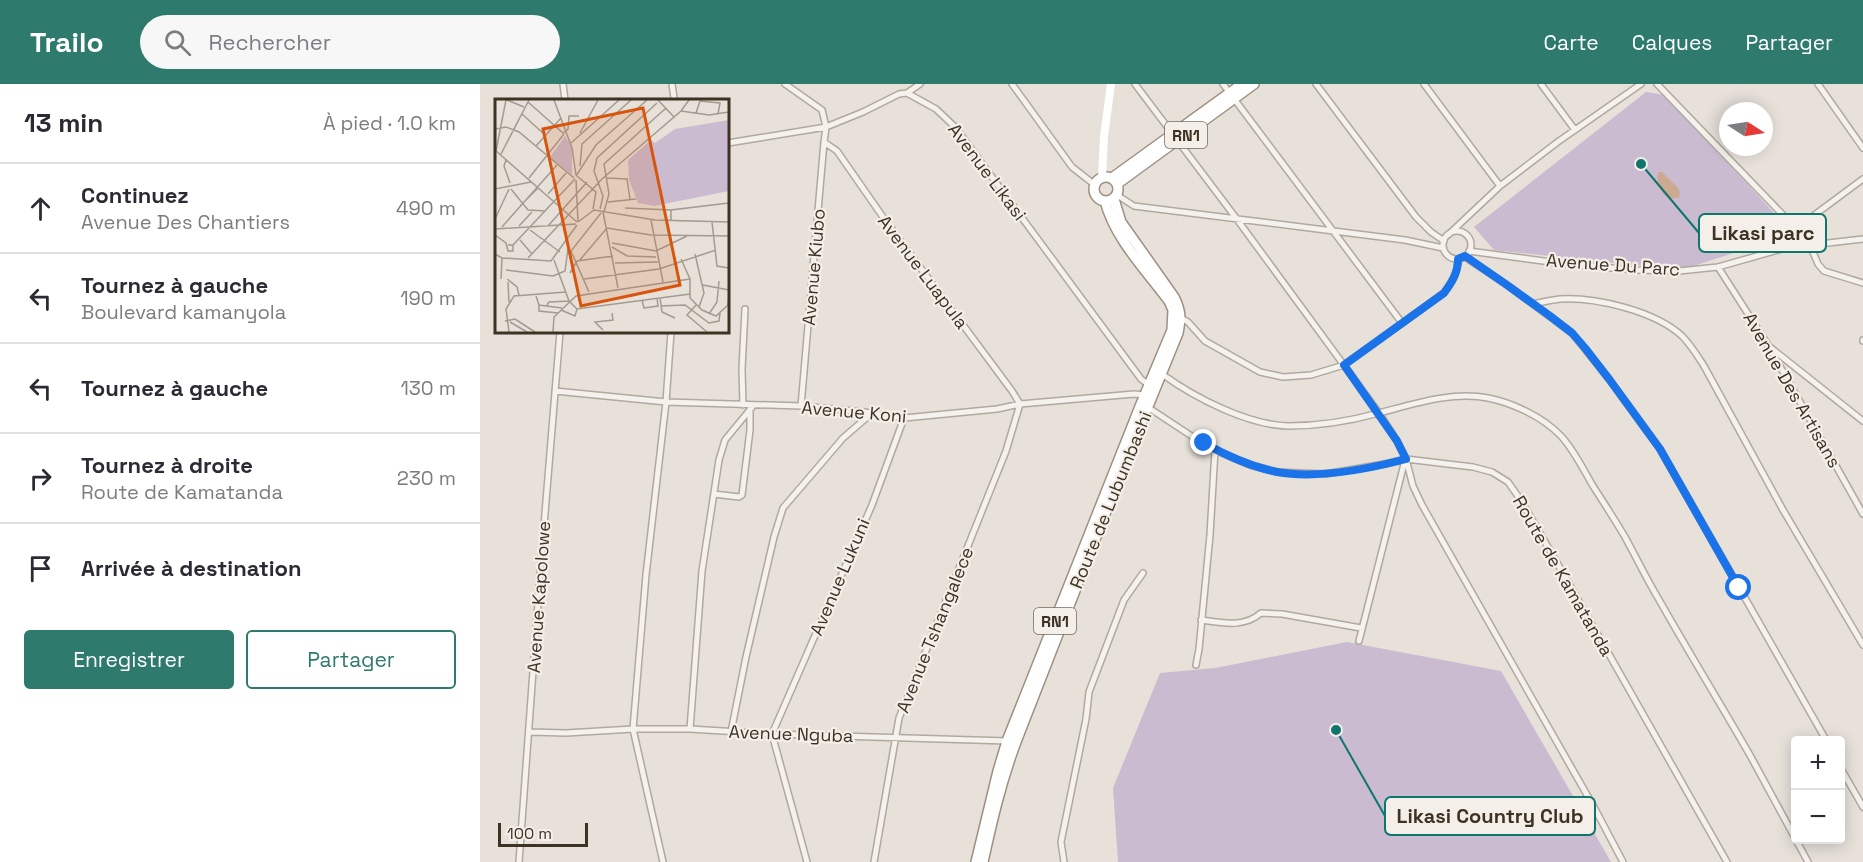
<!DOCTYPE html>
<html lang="fr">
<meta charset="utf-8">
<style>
:root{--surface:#fff;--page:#f7f7f7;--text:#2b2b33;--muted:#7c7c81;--line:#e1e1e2;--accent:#2e7a6d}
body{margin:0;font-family:"Space Grotesk",sans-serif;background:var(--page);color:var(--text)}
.controls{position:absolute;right:18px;bottom:18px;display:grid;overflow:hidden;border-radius:6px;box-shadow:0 3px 15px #0003}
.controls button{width:54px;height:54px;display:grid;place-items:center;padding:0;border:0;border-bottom:2px solid var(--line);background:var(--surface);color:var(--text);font:30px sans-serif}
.compass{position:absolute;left:1239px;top:18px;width:54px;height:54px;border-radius:50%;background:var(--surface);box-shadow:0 3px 15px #0003;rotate:102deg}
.scale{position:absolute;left:18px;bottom:15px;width:90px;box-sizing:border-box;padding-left:6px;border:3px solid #3e3223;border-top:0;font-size:16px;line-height:21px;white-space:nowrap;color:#3e3223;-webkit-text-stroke:4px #f4efe9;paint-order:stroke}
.stop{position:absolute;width:18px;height:18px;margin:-14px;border:4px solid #1a73e8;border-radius:50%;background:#fff}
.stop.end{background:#1a73e8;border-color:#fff;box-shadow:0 2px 6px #0008}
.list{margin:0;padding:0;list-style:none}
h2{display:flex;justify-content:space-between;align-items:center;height:78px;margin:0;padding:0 24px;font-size:26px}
h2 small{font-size:20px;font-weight:400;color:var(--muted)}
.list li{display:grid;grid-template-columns:39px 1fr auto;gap:18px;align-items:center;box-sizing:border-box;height:90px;padding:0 24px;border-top:2px solid var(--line)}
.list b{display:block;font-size:22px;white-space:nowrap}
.list p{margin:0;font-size:20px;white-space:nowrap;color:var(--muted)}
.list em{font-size:20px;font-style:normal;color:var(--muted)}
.actions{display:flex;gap:12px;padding:18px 24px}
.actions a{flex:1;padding:14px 0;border:2px solid var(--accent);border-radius:6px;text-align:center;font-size:21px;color:var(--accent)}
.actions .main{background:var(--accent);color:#fff}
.icon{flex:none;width:33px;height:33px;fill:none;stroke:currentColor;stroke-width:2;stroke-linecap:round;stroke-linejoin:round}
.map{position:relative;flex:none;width:1383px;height:778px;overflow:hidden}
header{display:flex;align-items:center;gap:36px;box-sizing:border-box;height:84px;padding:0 30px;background:var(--accent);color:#fff}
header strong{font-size:28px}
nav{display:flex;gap:33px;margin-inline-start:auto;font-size:21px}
.search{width:420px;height:54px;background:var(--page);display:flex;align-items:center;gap:15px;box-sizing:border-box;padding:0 21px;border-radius:33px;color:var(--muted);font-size:22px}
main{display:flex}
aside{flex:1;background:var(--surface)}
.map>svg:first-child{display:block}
</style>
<header>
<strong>Trailo</strong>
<div class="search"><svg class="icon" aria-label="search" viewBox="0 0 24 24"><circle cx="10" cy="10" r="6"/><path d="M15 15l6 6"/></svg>Rechercher</div>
<nav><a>Carte</a><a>Calques</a><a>Partager</a></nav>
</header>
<main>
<aside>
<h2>13 min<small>À pied · 1.0 km</small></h2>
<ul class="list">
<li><svg class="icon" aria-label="ahead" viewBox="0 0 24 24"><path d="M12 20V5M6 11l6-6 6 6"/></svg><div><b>Continuez</b><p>Avenue Des Chantiers</p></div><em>490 m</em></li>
<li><svg class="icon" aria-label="left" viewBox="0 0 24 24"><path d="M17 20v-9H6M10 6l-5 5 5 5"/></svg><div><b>Tournez à gauche</b><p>Boulevard kamanyola</p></div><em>190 m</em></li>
<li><svg class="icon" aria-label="left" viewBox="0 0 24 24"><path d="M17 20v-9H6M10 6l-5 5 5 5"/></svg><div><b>Tournez à gauche</b></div><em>130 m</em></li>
<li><svg class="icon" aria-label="right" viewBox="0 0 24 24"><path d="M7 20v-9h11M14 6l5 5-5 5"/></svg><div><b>Tournez à droite</b><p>Route de Kamatanda</p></div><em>230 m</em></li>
<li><svg class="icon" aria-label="arrive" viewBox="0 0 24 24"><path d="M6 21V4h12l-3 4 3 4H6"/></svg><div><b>Arrivée à destination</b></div></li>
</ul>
<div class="actions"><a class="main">Enregistrer</a><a>Partager</a></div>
</aside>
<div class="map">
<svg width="1383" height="778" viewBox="0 0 1383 778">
<rect width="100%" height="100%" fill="#e7e1da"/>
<path fill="#cabbd1" d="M1166 8 1185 11 1296 131 1300 154 1201 186 1014 166 994 143Z
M867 558 1021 587 1131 778H638L633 704 680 589 735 584Z"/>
<path fill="#cbaa91" d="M1178 88H1182L1198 104 1200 109 1199 113C1184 120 1175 100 1178 88Z"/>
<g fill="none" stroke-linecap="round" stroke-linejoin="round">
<g stroke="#b1a99f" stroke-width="8">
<path id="street" d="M83 0 85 16
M192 0 194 14
M305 0 342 26 346 43 344 58 321 322
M532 0 592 83 615 101
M655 0 756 134 899 329 917 357 926 375 933 402 942 421 1115 725 1143 778
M743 0 922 239
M836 0 936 133 951 148 964 157
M944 0 1020 102
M1061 0 1095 46
M1177 0 1305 133 1322 147
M1338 0 1383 64
M427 9 440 0
M344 58 357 67 405 136 532 307 540 320 526 367 419 634 394 778
M248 59 346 43 383 28 419 10 427 9 456 25 475 43 661 295 669 301
M1383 95 1329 135 1322 147 1324 155 1330 161 1338 180 1344 187 1383 199
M637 111 654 122 925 156 963 164
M963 161a14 14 0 1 1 28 0a14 14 0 1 1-28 0Z
M968 151 1020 102 1079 57 1161 0
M989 167 1086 180 1155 186 1199 187 1238 183 1305 164 1383 155
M985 173 1027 201 1092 249 1129 295 1180 365 1346 656
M1238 183 1288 261 1383 430
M1053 220C1062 218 1071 216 1080 215 1116 213 1175 227 1202 252 1211 261 1217 271 1224 282L1303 426 1383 561
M699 233 708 238 725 257 780 288 803 293 831 291 864 281 964 209C972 198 978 189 978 175
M1383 257V256
M1291 264 1383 337
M682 290C715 314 768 341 808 342 840 342 870 337 899 329 934 320 972 307 1008 314 1033 319 1063 333 1081 352 1094 366 1103 385 1113 402 1124 419 1135 436 1145 453 1156 473 1166 494 1178 514 1208 567 1240 619 1271 673 1290 708 1309 743 1328 778
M75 307 186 318 321 322 384 328 424 334 517 325 540 320 654 310 665 311
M263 321 262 285 265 225
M666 322 713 353 735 366 770 381 798 388 845 390 905 380 926 375 993 383 1012 388 1028 398 1040 415 1072 470 1247 778
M234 410 259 413 262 411 270 346V325
M721 536C742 539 764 544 781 529L802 530 881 544
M879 557 925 376
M716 581 719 565 730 451 735 366
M210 645 222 487 239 376 245 356 273 322
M49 648 86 649 153 645H210L292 650 528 657
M251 648 266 573 294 453 303 424 363 354 392 329
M1360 683 1383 723
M39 778 61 478 80 248
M183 778 153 645 166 491 186 318 191 248
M327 778 292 650 392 421 424 334
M584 778 581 758 606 635 609 608 644 516 663 489"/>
</g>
<g stroke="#9e9080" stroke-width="12">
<path id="highway" d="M614 105a12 12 0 1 1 24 0a12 12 0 1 1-24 0Z
M632 94 762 0
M637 100 774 0
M496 778 518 687 527 657 661 320 692 246 693 226 689 217C666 186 635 155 625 117
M503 778C512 737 521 698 536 658L646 376 698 249C701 234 701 227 694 213L641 138 634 115"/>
</g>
<use href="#street" stroke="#f5f1ed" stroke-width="5"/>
<path stroke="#fff" stroke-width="8" d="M622 94 624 53 631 0"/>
<use href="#highway" stroke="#fff" stroke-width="9"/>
</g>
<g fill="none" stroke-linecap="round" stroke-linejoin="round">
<path stroke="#1a73e8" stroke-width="8" d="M724 359C747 372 772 383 797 388 836 395 888 385 926 375L917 357 864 281 964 209C972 198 978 189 978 175L985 172 1027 201 1070 232 1092 249 1105 264 1129 295 1180 365 1259 504"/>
</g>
<g text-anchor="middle" stroke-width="4.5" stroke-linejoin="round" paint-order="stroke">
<g fill="#f4efe9" stroke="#756b5e" stroke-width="1.5">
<rect x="685" y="38" width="42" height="26" rx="4.5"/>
<rect x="554" y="524" width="42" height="26" rx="4.5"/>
</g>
<g font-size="16" font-weight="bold" fill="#3e3223">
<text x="706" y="57">RN1</text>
<text x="575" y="543">RN1</text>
</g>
<g font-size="18" fill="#3e3223" stroke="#f4efe9">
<text transform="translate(507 88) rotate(53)" y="6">Avenue Likasi</text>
<text transform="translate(1133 181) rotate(4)" y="6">Avenue Du Parc</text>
<text transform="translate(334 183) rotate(-85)" y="6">Avenue Kiubo</text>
<text transform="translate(443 188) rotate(53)" y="6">Avenue Luapula</text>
<text transform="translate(1312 306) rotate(60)" y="6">Avenue Des Artisans</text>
<text transform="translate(374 328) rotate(5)" y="6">Avenue Koni</text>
<text transform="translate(631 416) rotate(-68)" y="6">Route de Lubumbashi</text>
<text transform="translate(1083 492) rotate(60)" y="6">Route de Kamatanda</text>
<text transform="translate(360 493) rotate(-67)" y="6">Avenue Lukuni</text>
<text transform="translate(59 513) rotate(-86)" y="6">Avenue Kapolowe</text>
<text transform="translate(455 546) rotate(-68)" y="6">Avenue Tshangalece</text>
<text transform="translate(311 650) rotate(2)" y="6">Avenue Nguba</text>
</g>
</g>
<g transform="translate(15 15)">
<rect width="234" height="234" fill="#e7e1da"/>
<path d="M234 21V92L159 107 143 104 134 81 133 61 156 41 160 44 180 30ZM70 37 77 49V76L55 58Z" fill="#cabbd1"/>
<path fill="none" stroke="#a39b91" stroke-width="1.5" d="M12 1 29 8M59 1 77 49 81 76M163 1 179 18M33 3 68 34 73 30 74 17H84M186 12 214 16 234 13M201 14 205 2 225 4 223 15M27 15 50 36M0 30 11 28 24 33 79 79M85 34 103 1M76 44 124 1M41 47 66 19M0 51 82 123M1 52 11 1M6 55 34 1M11 61 9 67 15 84M85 67 87 45 136 1M81 77 101 46 152 1M82 77 101 93 98 110M34 79 69 35M111 79 133 80M132 80 135 100M81 81 83 123M0 90 36 83M16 90 33 111 51 112M53 95 71 74M113 103 141 100M25 107 43 89M130 109 176 111M105 110 108 97 99 72 102 59 162 4M108 113 123 189M109 113 114 95 109 65 171 9M0 120 14 90M156 121 168 183M176 121V111L234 104M83 123 99 111 160 121 234 123M217 123 222 167 234 169M24 127 37 113M53 127 92 83M7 128 62 66M0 130 81 125M35 131 65 153M0 136 11 144 13 152H18V146H13M25 141 37 155M117 144 161 152 192 137M18 146 80 80M117 148 132 157 161 158M0 155 7 159 56 162 82 126M200 155 209 194 204 208M33 159 107 80 186 12 194 1M186 160 195 180V199L207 211 221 217 233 206 234 196M59 161 74 202 82 210 195 195M84 162 112 129 156 136 234 137M120 164 163 163M11 171 58 177 70 172 73 150M75 174 82 162 118 157M6 180 7 159M12 180 22 188 24 196M89 180 164 170 221 151M13 183 14 203M208 186 234 191M94 193 76 152 106 114M41 197 44 206 67 209M165 199 167 213 180 219M147 201 149 209 163 207 162 199M202 205 192 216 212 233M44 206V212L63 214M52 206 54 203 74 202M166 207 190 206 214 224 224 222 225 214M66 211 80 217 82 210M214 215 222 203 224 182M10 222 20 220 40 233M15 223 32 233M108 231 100 223 118 221 117 214M14 233 11 210 19 197 71 193M58 233 59 218 81 197 195 180"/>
<path fill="#d7550e" fill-opacity="0.15" stroke="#d7550e" stroke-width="3" d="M148 9 185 186 86 207 48 30Z"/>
<rect width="234" height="234" fill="none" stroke="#3e3223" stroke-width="3"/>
</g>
<path fill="none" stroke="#0f766e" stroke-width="2" d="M1161 80L1219 149M856 646L905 732"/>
<g fill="#0f766e" stroke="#f4efe9" stroke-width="2">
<circle cx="1161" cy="80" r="6"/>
<circle cx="856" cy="646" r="6"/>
</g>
<g fill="#f4efe9" stroke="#0f766e" stroke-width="2">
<rect x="1219" y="130" width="127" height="38" rx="6"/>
<rect x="905" y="713" width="210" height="38" rx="6"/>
</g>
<g font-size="20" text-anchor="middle" font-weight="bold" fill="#3e3223">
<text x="1283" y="156">Likasi parc</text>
<text x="1010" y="739">Likasi Country Club</text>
</g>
</svg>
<div class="controls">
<button>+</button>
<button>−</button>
</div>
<svg class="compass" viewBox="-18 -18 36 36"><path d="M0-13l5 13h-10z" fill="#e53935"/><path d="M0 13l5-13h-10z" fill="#7c7c81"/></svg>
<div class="scale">100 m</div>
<div class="stop" style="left:1259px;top:504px"></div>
<div class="stop end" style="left:724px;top:359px"></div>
</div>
</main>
